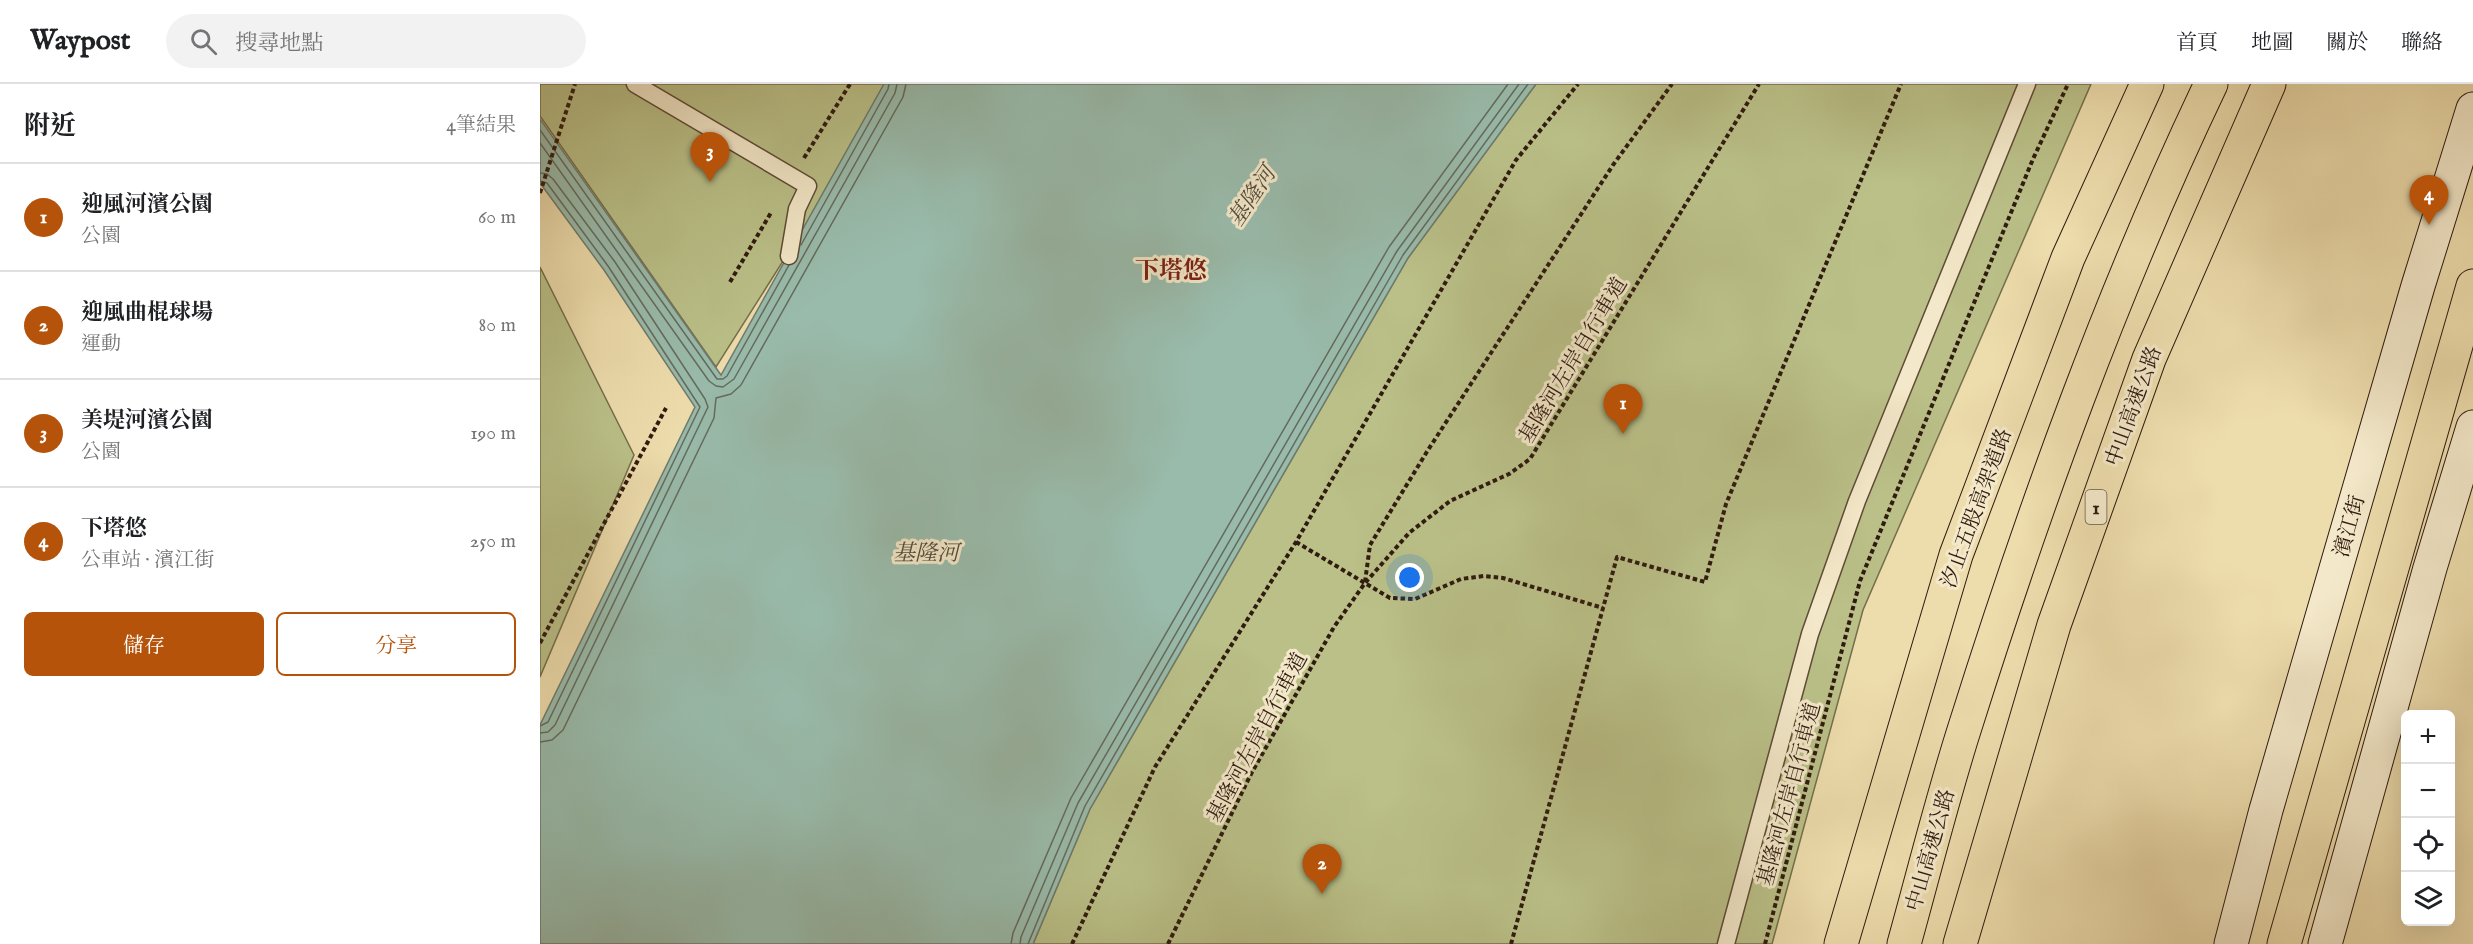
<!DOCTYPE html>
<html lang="zh-TW">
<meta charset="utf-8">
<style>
:root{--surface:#fff;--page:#f2f2f2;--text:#202124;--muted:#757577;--line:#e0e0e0;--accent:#b45309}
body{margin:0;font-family:"IM FELL English","Noto Serif TC",serif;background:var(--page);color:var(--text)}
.controls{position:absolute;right:18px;bottom:18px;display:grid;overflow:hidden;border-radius:9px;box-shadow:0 6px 24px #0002}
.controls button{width:54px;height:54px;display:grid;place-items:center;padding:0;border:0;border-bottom:2px solid var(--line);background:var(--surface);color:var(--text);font:30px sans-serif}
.you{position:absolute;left:870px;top:494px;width:21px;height:21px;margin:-15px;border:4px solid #fff;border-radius:50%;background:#1a73e8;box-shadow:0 0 0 9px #1a73e833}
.badge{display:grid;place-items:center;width:39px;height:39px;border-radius:50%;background:var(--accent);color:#fff;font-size:20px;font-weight:700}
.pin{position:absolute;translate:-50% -50px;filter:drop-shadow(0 2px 3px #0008)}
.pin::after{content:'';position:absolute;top:32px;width:21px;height:18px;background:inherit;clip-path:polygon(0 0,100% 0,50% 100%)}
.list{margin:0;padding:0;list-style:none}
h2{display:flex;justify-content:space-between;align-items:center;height:78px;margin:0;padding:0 24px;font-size:26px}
h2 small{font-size:20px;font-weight:400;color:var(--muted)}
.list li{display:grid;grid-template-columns:39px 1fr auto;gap:18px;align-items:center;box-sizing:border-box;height:108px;padding:0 24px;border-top:2px solid var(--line)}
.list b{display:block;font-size:22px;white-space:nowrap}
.list p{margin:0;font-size:20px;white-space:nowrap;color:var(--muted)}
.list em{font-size:20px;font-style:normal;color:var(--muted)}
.actions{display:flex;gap:12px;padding:18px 24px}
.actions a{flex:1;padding:14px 0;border:2px solid var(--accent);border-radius:9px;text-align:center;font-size:21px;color:var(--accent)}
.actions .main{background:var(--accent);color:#fff}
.icon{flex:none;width:33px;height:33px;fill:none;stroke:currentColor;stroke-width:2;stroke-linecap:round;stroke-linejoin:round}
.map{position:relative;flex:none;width:1933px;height:860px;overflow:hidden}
header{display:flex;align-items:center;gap:36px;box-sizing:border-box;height:84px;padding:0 30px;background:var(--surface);border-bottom:2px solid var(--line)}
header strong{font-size:28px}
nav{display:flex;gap:33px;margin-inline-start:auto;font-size:21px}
.search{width:420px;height:54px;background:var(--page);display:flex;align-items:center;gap:15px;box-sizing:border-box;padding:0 21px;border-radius:33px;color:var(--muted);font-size:22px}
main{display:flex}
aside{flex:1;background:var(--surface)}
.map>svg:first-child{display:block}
</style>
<header>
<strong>Waypost</strong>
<div class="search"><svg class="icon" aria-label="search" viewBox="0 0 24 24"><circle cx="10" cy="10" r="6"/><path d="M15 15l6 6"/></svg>搜尋地點</div>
<nav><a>首頁</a><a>地圖</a><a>關於</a><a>聯絡</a></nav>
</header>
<main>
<aside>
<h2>附近<small>4筆結果</small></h2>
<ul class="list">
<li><span class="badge">1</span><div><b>迎風河濱公園</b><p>公園</p></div><em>60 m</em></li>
<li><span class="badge">2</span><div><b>迎風曲棍球場</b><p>運動</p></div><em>80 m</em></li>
<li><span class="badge">3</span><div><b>美堤河濱公園</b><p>公園</p></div><em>190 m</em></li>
<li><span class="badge">4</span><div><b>下塔悠</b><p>公車站 · 濱江街</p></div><em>250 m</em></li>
</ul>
<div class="actions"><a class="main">儲存</a><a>分享</a></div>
</aside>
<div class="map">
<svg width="1933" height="860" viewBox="0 0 1933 860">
<rect width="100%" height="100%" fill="#eddcac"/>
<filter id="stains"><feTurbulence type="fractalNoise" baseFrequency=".00333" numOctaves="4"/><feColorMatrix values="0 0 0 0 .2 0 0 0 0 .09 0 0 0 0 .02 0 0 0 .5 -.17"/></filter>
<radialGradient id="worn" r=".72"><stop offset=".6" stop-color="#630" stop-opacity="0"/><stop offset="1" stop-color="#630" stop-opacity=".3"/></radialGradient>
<path fill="#bac088" stroke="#756e4c" stroke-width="1.5" d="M0 0H355L176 283 0 32Z
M996 0H1551L1323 526 1232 860H493L550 725 868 174Z
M0 183 94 371 0 593Z"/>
<path fill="#99bbab" stroke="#6f7b6d" stroke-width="1.5" d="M344 0H996L868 174 550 725 493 860H0V641L155 323 64 186 0 99V35L181 291Z"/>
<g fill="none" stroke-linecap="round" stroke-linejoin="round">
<path stroke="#646b5e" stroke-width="1.5" d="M0 46 177 295H183L187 292 249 181
M0 59 169 297 176 302 183 303 194 295 355 9 357 0
M0 89 7 90 13 95 75 178 165 315 168 323 15 641 8 648 0 649
M0 97 7 99 68 182 160 323 8 638 0 642
M261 161 348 5 349 0
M0 658 12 656 23 646 174 334 176 314 191 310 201 301 363 13 366 0
M471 860 473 849 531 714 849 163 968 0
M480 860 481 853 538 719 857 167 979 0
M488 860 545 722 863 171 988 0"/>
<g stroke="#5f4b37" stroke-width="19">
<path id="service" d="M95 0 268 102 257 125 249 172
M1186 860 1270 550 1317 417 1487 0"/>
</g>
<g stroke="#301b10" stroke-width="35">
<path id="secondary" d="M1691 860 1726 726 1878 202 1933 25
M1785 860 1890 484 1933 343"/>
</g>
<g stroke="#301b10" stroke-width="35">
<path id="motorway" d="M1301 860 1416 471 1528 174 1607 0
M1364 860C1384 788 1402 715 1425 643 1494 424 1572 207 1671 0
M1420 860 1514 541 1609 275 1729 0
M1744 860 1933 202"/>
</g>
<path stroke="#301b10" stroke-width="4" stroke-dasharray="4.5 3" stroke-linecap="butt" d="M264 74 310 0
M0 109 35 0
M190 198 232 127
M756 458 850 514 875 515 921 495 944 492 963 494 1063 524
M825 498 830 461 888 366 1073 81 1132 0
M0 559 126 324
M532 860 615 683 756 458 976 76 1038 0
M628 860 711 690 794 543 825 499 869 449 910 417 969 390 990 375 1219 0
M971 860 1077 473 1165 498 1186 420 1361 0
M1225 860 1320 497 1493 75 1528 0"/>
<use href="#service" stroke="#f3e8c9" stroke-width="16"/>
<use href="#secondary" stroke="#f3e8c9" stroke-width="33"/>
<use href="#motorway" stroke="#eddcac" stroke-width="33"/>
</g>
<g text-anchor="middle" stroke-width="6" stroke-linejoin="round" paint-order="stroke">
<rect fill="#f3e8c9" stroke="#6a5848" stroke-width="1.5" x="1545.5" y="406" width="21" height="34" rx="4.5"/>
<g font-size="20" font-weight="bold" fill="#301b10">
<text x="1556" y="430">1</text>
</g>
<g font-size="21" fill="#301b10" stroke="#f3e8c9">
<text transform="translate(1033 276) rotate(-59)" y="7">基隆河左岸自行車道</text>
<text transform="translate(1593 322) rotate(-70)" y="7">中山高速公路</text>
<text transform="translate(1436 424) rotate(-70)" y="7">汐止五股高架道路</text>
<text transform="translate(1809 442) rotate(-74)" y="7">濱江街</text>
<text transform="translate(717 653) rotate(-62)" y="7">基隆河左岸自行車道</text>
<text transform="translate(1249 710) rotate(-75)" y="7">基隆河左岸自行車道</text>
<text transform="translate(1390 766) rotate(-74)" y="7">中山高速公路</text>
</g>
<g font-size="22" font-style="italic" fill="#504b3e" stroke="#f3e8c9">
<text transform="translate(711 112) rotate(-56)" y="8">基隆河</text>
<text x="386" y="476">基隆河</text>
</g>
<g font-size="24" font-weight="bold" fill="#7a1f14" stroke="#f3e8c9">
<text x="631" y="194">下塔悠</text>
</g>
</g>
<rect width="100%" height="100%" filter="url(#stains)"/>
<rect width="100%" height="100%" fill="url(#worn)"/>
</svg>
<div class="controls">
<button>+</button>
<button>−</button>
<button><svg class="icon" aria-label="locate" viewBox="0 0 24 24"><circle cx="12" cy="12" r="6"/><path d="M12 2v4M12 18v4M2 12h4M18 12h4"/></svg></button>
<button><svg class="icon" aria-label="layers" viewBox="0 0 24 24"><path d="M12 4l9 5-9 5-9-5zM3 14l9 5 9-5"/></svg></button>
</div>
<div class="you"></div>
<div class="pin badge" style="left:1083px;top:350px">1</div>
<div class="pin badge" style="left:782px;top:810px">2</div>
<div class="pin badge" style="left:170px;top:98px">3</div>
<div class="pin badge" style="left:1889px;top:141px">4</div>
</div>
</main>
